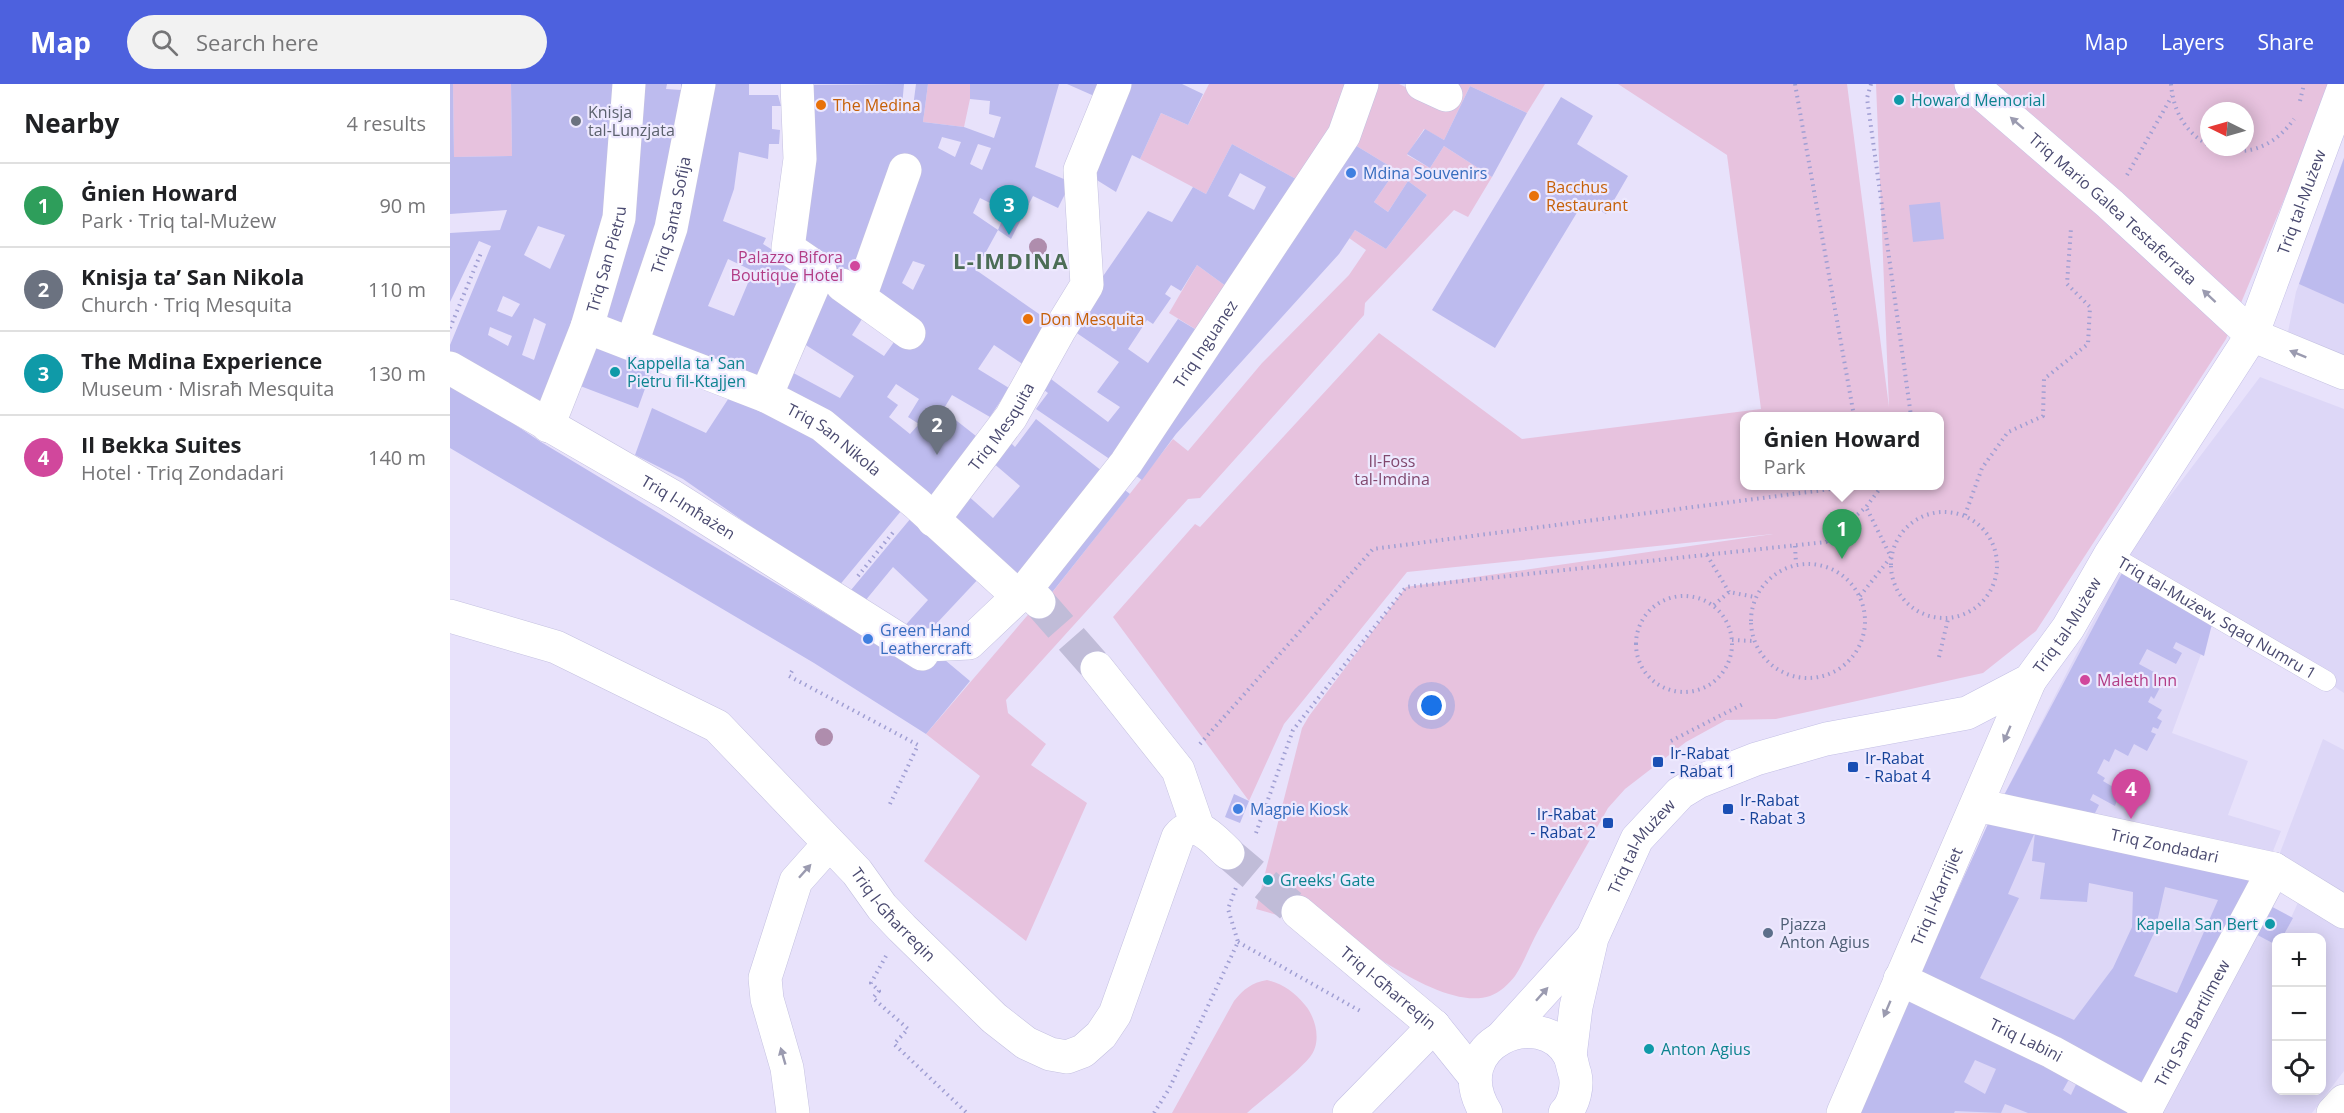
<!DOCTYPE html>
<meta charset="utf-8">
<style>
:root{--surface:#fff;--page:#f2f2f2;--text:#202124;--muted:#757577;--line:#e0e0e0;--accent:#4d61de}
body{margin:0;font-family:"Open Sans",sans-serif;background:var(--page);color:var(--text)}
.controls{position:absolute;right:18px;bottom:18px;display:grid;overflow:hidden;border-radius:12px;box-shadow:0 3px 15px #0003}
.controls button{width:54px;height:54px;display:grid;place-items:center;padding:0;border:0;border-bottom:2px solid var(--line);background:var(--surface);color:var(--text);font:30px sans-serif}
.compass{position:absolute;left:1750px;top:18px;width:54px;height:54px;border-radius:50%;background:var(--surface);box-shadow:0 3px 15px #0003;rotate:275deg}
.you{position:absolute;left:982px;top:622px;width:21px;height:21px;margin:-15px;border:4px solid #fff;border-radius:50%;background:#1a73e8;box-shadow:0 0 0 9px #1a73e833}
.badge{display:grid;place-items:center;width:39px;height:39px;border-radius:50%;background:var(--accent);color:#fff;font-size:20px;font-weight:700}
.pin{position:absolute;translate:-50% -50px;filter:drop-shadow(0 2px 3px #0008)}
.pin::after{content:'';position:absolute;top:32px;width:21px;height:18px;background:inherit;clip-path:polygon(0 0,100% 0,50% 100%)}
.popup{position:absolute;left:1290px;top:328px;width:204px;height:78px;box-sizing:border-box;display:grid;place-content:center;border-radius:12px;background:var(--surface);filter:drop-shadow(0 2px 4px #0005);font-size:20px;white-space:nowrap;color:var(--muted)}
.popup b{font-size:22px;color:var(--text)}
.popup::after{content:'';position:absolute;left:50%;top:100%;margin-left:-12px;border:12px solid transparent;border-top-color:var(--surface)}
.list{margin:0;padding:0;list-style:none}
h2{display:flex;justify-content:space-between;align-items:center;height:78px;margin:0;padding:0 24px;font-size:26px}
h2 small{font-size:20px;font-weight:400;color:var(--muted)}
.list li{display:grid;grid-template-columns:39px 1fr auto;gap:18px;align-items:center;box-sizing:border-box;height:84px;padding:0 24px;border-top:2px solid var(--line)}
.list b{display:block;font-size:22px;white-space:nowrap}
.list p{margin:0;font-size:20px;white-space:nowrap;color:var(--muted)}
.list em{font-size:20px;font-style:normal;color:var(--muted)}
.icon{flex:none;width:33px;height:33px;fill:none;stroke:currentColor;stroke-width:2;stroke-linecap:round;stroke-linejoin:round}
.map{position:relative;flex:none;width:1894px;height:1029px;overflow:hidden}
header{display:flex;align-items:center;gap:36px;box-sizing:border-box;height:84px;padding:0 30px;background:var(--accent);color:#fff}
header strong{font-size:28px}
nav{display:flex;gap:33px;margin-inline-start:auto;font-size:21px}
.search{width:420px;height:54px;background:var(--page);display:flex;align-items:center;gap:15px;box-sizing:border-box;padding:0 21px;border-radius:33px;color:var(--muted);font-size:22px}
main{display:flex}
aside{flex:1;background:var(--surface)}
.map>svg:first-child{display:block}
</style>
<header>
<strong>Map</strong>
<div class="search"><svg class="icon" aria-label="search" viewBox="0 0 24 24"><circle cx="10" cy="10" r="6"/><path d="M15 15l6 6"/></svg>Search here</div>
<nav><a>Map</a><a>Layers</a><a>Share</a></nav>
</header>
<main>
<aside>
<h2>Nearby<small>4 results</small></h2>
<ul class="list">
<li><span class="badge" style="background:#2e9e5b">1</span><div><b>Ġnien Howard</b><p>Park · Triq tal-Mużew</p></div><em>90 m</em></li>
<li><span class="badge" style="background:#6b7280">2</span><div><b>Knisja ta’ San Nikola</b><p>Church · Triq Mesquita</p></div><em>110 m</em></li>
<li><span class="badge" style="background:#0f9aa8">3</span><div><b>The Mdina Experience</b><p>Museum · Misraħ Mesquita</p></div><em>130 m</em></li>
<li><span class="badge" style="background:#d1479c">4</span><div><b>Il Bekka Suites</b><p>Hotel · Triq Zondadari</p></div><em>140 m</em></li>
</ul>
</aside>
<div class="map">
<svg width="1894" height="1029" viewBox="0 0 1894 1029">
<rect width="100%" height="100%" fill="#e8e2fb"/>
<path fill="#ddd7f7" d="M1894 73V275L1837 253 1846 208Z
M1810 293 1894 325V609L1677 469Z
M1668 489 1762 540 1722 649 1798 677 1778 731 1831 747 1819 777 1552 715Z
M1873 655 1894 666V812L1828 774Z
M1538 740 1810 789 1691 1029H1410Z
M1852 810 1894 833V987L1862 1029H1703L1798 846 1826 861V1006H1872V854L1832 853Z"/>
<path fill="#e7c2de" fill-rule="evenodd" d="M3 0H61L62 72 4 73Z
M478 0H520V15L514 43 473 38Z
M759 0H903L855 100 782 60 756 110 690 75 711 29 738 41Z
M922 0H949L992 20 1000 0H1095L1077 29 1020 2 994 56 974 45 957 71 980 84 994 62 1042 93 1018 133 1004 126 915 219 914 231 750 414 738 415 556 616 558 629 596 660 581 681 637 719 576 857 474 777 530 692 476 650 589 518 597 515 723 355 738 367 812 279 899 191 916 166 899 154 905 146 936 165 977 111 958 97 938 128 924 118 946 86 900 58Z
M1168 0H1397L1439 323 1426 0H1882L1776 255 1586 547 1533 589 1326 635 1276 636 1236 658 1175 705 1158 724C1135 765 1111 806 1088 847 1080 861 1074 879 1065 892 1059 900 1049 909 1040 912 990 929 894 849 855 821L841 835 806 825 852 644 859 632 956 503 1323 450 957 488 834 640 799 717 663 533 745 440 750 443 929 249 1072 355 1311 325 1277 71ZM1759 27H1795V63H1759ZM1294 332H1490V402H1294Z
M747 181 784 208 755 251 719 229Z
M817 896C833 900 844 908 855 921 866 934 872 958 860 973 845 991 815 1013 797 1029H722L784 917C794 905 801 899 817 896Z"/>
<path fill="#bdbbee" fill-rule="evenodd" d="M0 0H3L4 73 62 72 61 0H174L164 119 99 325 0 278V261L41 162 29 157 0 218V149L50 146 57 126 0 130ZM88 142 115 151 100 185 74 171ZM53 212 70 220 62 233 47 227ZM84 234 96 240 84 276 72 271ZM40 243 62 252 58 262 38 251Z
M187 0H217L216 5 231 6V0H244L181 245 145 234Z
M255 0H299V11H328L331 22H322V45L330 46 329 60H319L318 75 289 68 284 105 273 137 316 154 313 160 358 188 312 299 192 250ZM278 175 303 187 284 232 258 222Z
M454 0 452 22 463 23 466 0H478L473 38 514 43 544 54 551 33 539 30 540 17 520 15V0H609L585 83 621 98 608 124 583 112 561 155 548 146 526 186 602 239 574 281 544 261 528 285 559 304 540 333 502 311 493 326 526 352 481 418 325 309 336 285 390 314 404 292 348 256 377 197 417 227 402 251 434 272 449 251 344 160 354 1ZM492 53 511 58 505 73 488 64ZM528 60 541 64 532 86 520 80ZM530 114 556 127 548 146 523 129ZM463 177 475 181 463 206 452 199ZM446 300 469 315 458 333 469 340 460 350 439 333 448 321 437 313Z
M617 0H654L651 15Z
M670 0H732L753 10 738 41 711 29 690 75 682 71 666 108 634 88Z
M1020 2 1077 29 1042 93 994 62 980 84 957 70 975 45 994 56Z
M1111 13 1143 32 1127 60 1178 92 1156 130 1134 117 1045 264 982 226Z
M900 58 946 86 924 118 938 128 958 97 977 111 936 165 905 146 889 170 726 350 692 396 679 387Z
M782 60 855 100 784 208 747 181 731 207 721 201 715 210 721 214 703 240 697 236 678 265 698 279 728 235 755 251 664 378 586 325 598 309 586 300 593 289 658 338 670 323 647 308 669 278 618 243 698 127 722 138 743 103 756 110ZM790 89 816 103 804 126 778 112Z
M1894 74V220L1849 200Z
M1490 118 1494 155 1463 158 1459 121Z
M142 253 205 277 188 324 125 300Z
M0 297 91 358 393 540 403 529 483 566 520 597 476 650 364 579 0 364Z
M286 303 370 348 456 421 388 503 233 395 185 371 202 324 256 349Z
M586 335 657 391 568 498 495 433 515 409 543 434 570 402 542 378 559 357 565 363Z
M667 400 680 410 596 516 584 504Z
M466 428 532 491 472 555 451 546 478 516 443 483 415 517 401 506Z
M1672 489 1747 529 1745 532 1762 540 1754 572 1726 558 1723 564 1732 569 1726 580 1697 565 1689 580 1715 594 1704 615 1701 612 1698 618 1712 626 1707 634 1712 637 1708 645 1703 643 1701 648 1706 650 1697 667 1684 660 1678 672 1665 665 1659 678 1654 675 1647 689 1655 694 1653 697 1670 707 1665 722 1643 710 1640 716 1649 721 1642 735 1552 715Z
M784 710 799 717 790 739 775 733Z
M1538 740 1585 748 1558 810 1569 814 1530 894 1624 936 1663 884 1682 843 1683 808 1639 799 1637 818 1590 815 1595 779 1582 777 1585 748 1810 789 1699 1016 1471 887ZM1715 803 1768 816 1727 909 1684 892 1705 847Z
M1813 818 1843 834 1832 854H1826V861L1798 846Z
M1463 907 1623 988 1613 1006 1621 1011 1630 992 1691 1029H1578L1555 1020 1551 1029 1505 1027 1504 1029H1410ZM1525 976 1546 985 1535 1010 1514 998Z"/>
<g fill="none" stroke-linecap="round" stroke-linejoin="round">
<path stroke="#c0bcd8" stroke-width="33" stroke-dasharray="33 16" stroke-linecap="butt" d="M589 518 647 584
M778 769 848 828"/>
<g stroke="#c4c1e0" stroke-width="21">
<g id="lane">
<path id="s1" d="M1660 471 1876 597"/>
</g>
</g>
<g stroke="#c4c1e0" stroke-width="34">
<g id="street">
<path d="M972 0 996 11"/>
<path d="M392 201 459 249"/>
<path d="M410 213 455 86"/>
<path id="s2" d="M137 243 316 312 372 341 467 420 569 513"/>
<path d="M1802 251 1894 289"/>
<path id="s3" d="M182 259 221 144 249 0"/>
<path id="s4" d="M0 284 220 411 472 570 478 561 519 559 576 505 589 518"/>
<path d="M316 312 370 186 338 164 350 75 347 0"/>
<path id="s5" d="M98 342 137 243 169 134 179 0"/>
<path id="s6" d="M483 436 561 333 610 245 637 201 630 86 665 0"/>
<path id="s7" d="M576 505 676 379 894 51 912 0"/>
<path id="s8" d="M0 532 106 563 267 642 407 788 432 823 452 844 544 934 576 959 600 970 617 973 633 967 651 951 665 930 728 753C745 731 764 756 778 769"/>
<path d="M647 584 728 686 748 744"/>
<path id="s9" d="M1527 721 1824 785 1894 828"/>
<path id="s10" d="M848 828 984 942"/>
<path id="s11" d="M1450 895 1602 968 1698 1021"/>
<path d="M343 1029 337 984 317 915 315 894 346 797 378 761"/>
<path id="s12" d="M1393 1029 1580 596"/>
<path id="s13" d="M1694 1029 1824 785"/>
<path d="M1883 1029 1894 1017"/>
</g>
</g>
<g stroke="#c3bfe5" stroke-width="34">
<g id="secondary">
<path id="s14" d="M1521 0 1660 120 1802 251"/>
<path d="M984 942 1025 993"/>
<path d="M1052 953 1140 856"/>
<path id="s15" d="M1120 972 1126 923 1142 854 1187 755 1230 709 1248 698 1306 675 1376 655 1517 629 1580 596 1618 544 1660 471 1802 251 1894 3"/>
<path d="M899 1029 984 942"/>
<path d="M1036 1029C993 959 1092 919 1120 972 1122 977 1123 985 1125 990 1128 1002 1124 1020 1115 1029"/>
</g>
</g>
<path stroke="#a09fd3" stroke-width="4" stroke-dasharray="1.5 4.5" stroke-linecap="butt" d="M1345 0 1404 332
M1421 0 1417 14 1461 332
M1721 0C1723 26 1735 49 1759 61
M1850 17 1854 0
M1765 63C1797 74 1825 62 1844 35
M1677 91 1722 12
M0 244 31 169
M1441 481a53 53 0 1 1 106 0a53 53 0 1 1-106 0Z
M1515 431 1532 384 1558 348 1593 332 1594 295 1638 260 1640 223 1617 200 1621 144
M1345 462 1346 480
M1257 471 1279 508
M1301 537a57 57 0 1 1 114 0a57 57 0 1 1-114 0Z
M408 492 445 446
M1186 560a48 48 0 1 1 96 0a48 48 0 1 1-96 0Z
M1410 512 1441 473 1416 423
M1264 521 1279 508 1305 513
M1282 556 1303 557
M1489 573 1498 535
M342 587 339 592 468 661 440 720
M1221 657 1295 619
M750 660 923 465 1404 402
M806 749 843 646 956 503 1376 458 1416 423 1432 402
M788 858 912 928
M436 872 421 899 429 907 423 914 458 945 444 960 517 1029
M704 1029 719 1005 788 858 778 825 787 801"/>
<use href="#lane" stroke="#fff" stroke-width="20"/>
<use href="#street" stroke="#fff" stroke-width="33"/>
<use href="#secondary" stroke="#fff" stroke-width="33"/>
</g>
<g fill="#af8dad">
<circle cx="588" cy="163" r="9"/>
<circle cx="374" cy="653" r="9"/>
</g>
<defs><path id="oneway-solid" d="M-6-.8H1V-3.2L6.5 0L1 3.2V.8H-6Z" transform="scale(1.5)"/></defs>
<g fill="#9b9bb0">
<use href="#oneway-solid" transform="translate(1567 39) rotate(-139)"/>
<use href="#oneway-solid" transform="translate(1759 212) rotate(-137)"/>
<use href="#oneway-solid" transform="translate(1848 270) rotate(-158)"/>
<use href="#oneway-solid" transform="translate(1557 650) rotate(113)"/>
<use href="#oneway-solid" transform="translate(355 787) rotate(-48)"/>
<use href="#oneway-solid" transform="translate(1092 910) rotate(-48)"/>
<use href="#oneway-solid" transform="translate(1437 925) rotate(113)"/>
<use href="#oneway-solid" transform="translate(333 972) rotate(-106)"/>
</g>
<g fill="#0f9aa8" stroke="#ede8fe" stroke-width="2">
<circle cx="1449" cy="16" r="6"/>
<circle cx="165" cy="288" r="6"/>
<circle cx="818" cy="796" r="6"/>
<circle cx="1820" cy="840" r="6"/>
<circle cx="1199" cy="965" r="6"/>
</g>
<g fill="#e8710a" stroke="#ede8fe" stroke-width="2">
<circle cx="371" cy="21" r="6"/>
<circle cx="1084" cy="112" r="6"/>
<circle cx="578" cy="235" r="6"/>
</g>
<circle fill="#6b7280" stroke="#ede8fe" stroke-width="2" cx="126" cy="37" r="6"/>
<g fill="#3f7fe0" stroke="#ede8fe" stroke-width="2">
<circle cx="901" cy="89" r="6"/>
<circle cx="418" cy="555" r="6"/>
<circle cx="788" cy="725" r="6"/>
</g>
<g fill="#d1479c" stroke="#ede8fe" stroke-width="2">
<circle cx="405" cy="182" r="6"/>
<circle cx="1635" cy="596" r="6"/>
</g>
<g fill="#1a4fb4" stroke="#ede8fe" stroke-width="2">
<rect x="1202" y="672" width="12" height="12" rx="3"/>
<rect x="1397" y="677" width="12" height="12" rx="3"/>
<rect x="1272" y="719" width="12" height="12" rx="3"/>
<rect x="1152" y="733" width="12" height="12" rx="3"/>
</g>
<circle fill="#5c6f8a" stroke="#ede8fe" stroke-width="2" cx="1318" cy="849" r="6"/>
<g text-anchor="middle" stroke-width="4.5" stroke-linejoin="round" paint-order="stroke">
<g font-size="16" fill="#0d838f" stroke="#ede8fe" text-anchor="start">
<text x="1461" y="22">Howard Memorial</text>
<text x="177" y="285">Kappella ta' San<tspan x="177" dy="18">Pietru fil-Ktajjen</tspan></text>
<text x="830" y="802">Greeks' Gate</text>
<text x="1808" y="846" text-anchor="end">Kapella San Bert</text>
<text x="1211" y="971">Anton Agius</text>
</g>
<g font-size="16" fill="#c56008" stroke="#ede8fe" text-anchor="start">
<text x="383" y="27">The Medina</text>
<text x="1096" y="109">Bacchus<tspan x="1096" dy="18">Restaurant</tspan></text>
<text x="590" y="241">Don Mesquita</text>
</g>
<g font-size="16" fill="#5b616d" stroke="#ede8fe" text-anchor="start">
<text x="138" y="34">Knisja<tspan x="138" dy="18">tal-Lunzjata</tspan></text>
</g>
<g font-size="16" fill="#366cbe" stroke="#ede8fe" text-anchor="start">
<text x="913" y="95">Mdina Souvenirs</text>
<text x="430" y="552">Green Hand<tspan x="430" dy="18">Leathercraft</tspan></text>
<text x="800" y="731">Magpie Kiosk</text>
</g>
<g font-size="16" fill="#4a4a70" stroke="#ede8fe">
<text dy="6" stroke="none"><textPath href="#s15" startOffset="1215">Triq tal-Mużew</textPath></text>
<text dy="6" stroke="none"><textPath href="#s14" startOffset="189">Triq Mario Galea Testaferrata</textPath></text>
<text dy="6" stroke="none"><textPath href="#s3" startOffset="134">Triq Santa Sofija</textPath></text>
<text dy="6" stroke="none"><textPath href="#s5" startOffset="177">Triq San Pietru</textPath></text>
<text dy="6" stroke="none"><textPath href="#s7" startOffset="304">Triq Inguanez</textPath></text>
<text dy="6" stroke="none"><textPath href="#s6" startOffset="116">Triq Mesquita</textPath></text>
<text dy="6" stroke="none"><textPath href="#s2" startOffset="273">Triq San Nikola</textPath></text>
<text dy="6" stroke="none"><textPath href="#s4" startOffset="276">Triq l-Imħażen</textPath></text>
<text dy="6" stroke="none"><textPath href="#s1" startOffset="124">Triq tal-Mużew, Sqaq Numru 1</textPath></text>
<text dy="6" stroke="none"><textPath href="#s15" startOffset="729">Triq tal-Mużew</textPath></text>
<text dy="6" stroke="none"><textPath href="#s9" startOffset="192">Triq Zondadari</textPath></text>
<text dy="6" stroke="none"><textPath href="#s15" startOffset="225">Triq tal-Mużew</textPath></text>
<text dy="6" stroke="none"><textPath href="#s12" startOffset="236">Triq il-Karrijiet</textPath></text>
<text dy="6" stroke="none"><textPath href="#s8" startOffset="548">Triq l-Għarreqin</textPath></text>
<text dy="6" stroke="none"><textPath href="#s10" startOffset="118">Triq l-Għarreqin</textPath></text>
<text dy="6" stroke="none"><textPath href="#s13" startOffset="102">Triq San Bartilmew</textPath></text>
<text dy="6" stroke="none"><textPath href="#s11" startOffset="140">Triq Labini</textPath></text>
</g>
<g font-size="16" fill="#b23c85" stroke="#ede8fe" text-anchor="end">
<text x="393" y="179">Palazzo Bifora<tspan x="393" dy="18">Boutique Hotel</tspan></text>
<text x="1647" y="602" text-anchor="start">Maleth Inn</text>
</g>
<g font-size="16" fill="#81486e" stroke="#ede8fe">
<text x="942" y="383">Il-Foss<tspan x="942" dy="18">tal-Imdina</tspan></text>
</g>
<g font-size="16" fill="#164399" stroke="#ede8fe" text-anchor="start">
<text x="1220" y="675">Ir-Rabat<tspan x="1220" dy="18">- Rabat 1</tspan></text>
<text x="1415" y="680">Ir-Rabat<tspan x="1415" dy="18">- Rabat 4</tspan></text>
<text x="1290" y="722">Ir-Rabat<tspan x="1290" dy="18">- Rabat 3</tspan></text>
<text x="1146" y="736" text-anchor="end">Ir-Rabat<tspan x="1146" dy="18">- Rabat 2</tspan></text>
</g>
<g font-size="16" fill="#4e5e75" stroke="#ede8fe" text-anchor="start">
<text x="1330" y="846">Pjazza<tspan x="1330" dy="18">Anton Agius</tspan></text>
</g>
<g font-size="22" font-weight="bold" letter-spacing="1.5" fill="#4c6d56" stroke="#ede8fe">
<text x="561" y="185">L-IMDINA</text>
</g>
</g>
</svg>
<div class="controls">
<button>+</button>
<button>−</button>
<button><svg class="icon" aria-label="locate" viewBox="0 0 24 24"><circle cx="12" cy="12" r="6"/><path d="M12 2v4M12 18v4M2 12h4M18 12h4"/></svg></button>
</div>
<svg class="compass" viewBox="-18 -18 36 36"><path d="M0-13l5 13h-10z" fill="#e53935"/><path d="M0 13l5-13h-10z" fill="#757577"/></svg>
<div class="you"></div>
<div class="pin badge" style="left:1392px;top:475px;background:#2e9e5b">1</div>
<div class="popup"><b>Ġnien Howard</b>Park</div>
<div class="pin badge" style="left:487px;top:371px;background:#6b7280">2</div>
<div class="pin badge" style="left:559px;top:151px;background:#0f9aa8">3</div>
<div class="pin badge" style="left:1681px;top:735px;background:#d1479c">4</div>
</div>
</main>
